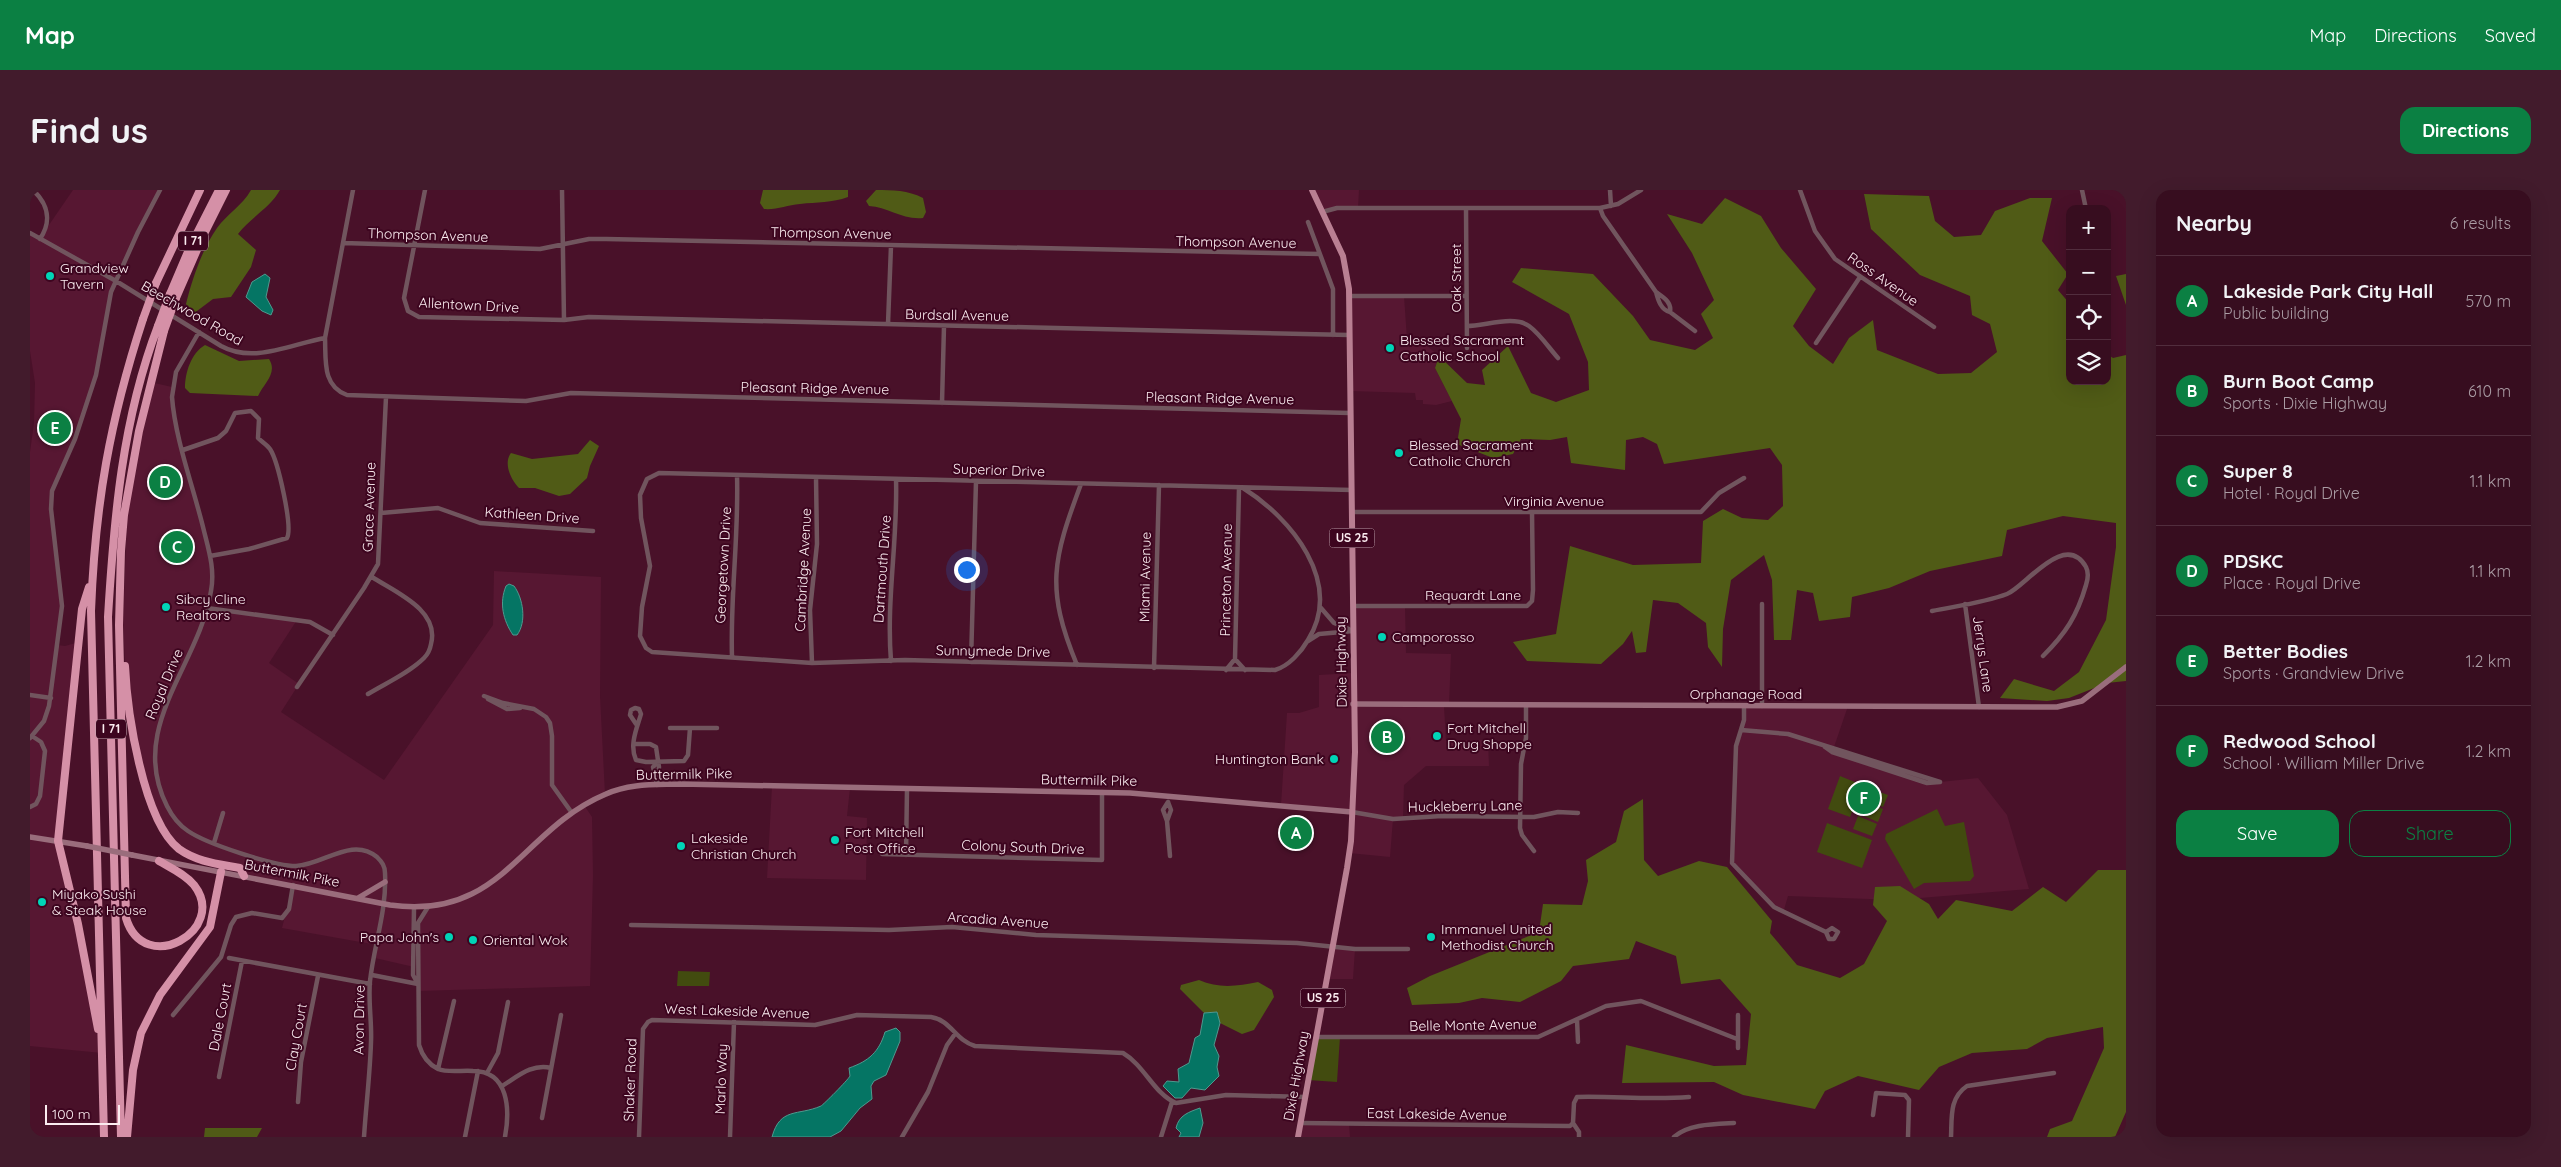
<!DOCTYPE html>
<meta charset="utf-8">
<style>
:root{--surface:#370d1f;--page:#421b2c;--text:#f1f3f6;--muted:#aa9ca4;--line:#512d3d;--accent:#0b8043}
body{margin:0;font-family:Quicksand,sans-serif;background:var(--page);color:var(--text)}
.controls{position:absolute;right:15px;top:15px;display:grid;overflow:hidden;border-radius:10px;box-shadow:0 5px 20px #0002}
.controls button{width:45px;height:45px;display:grid;place-items:center;padding:0;border:0;border-bottom:1px solid var(--line);background:var(--surface);color:var(--text);font:25px sans-serif}
.scale{position:absolute;left:15px;bottom:12px;width:75px;box-sizing:border-box;padding-left:5px;border:2px solid #fbecf0;border-top:0;font-size:14px;line-height:18px;white-space:nowrap;color:#fbecf0;-webkit-text-stroke:4px #3d051f;paint-order:stroke}
.you{position:absolute;left:936px;top:379px;width:18px;height:18px;margin:-12px;border:4px solid #fff;border-radius:50%;background:#1a73e8;box-shadow:0 0 0 8px #1a73e833}
.badge{display:grid;place-items:center;width:32px;height:32px;border-radius:50%;background:var(--accent);color:#fff;font-size:16px;font-weight:700}
.pin{position:absolute;translate:-50% -50%;border:2px solid #fff;box-shadow:0 1px 5px #0006}
.list{margin:0;padding:0;list-style:none}
h2{display:flex;justify-content:space-between;align-items:center;height:65px;margin:0;padding:0 20px;font-size:21px}
h2 small{font-size:16px;font-weight:400;color:var(--muted)}
.list li{display:grid;grid-template-columns:32px 1fr auto;gap:15px;align-items:center;box-sizing:border-box;height:90px;padding:0 20px;border-top:1px solid var(--line)}
.list b{display:block;font-size:19px;white-space:nowrap}
.list p{margin:0;font-size:16px;white-space:nowrap;color:var(--muted)}
.list em{font-size:16px;font-style:normal;color:var(--muted)}
.actions{display:flex;gap:10px;padding:15px 20px}
.actions a{flex:1;padding:11px 0;border:1px solid var(--accent);border-radius:15px;text-align:center;font-size:18px;color:var(--accent)}
.actions .main{background:var(--accent);color:#fff}
.icon{flex:none;width:28px;height:28px;fill:none;stroke:currentColor;stroke-width:2;stroke-linecap:round;stroke-linejoin:round}
.map{position:relative;flex:none;width:2096px;height:947px;overflow:hidden;border-radius:15px}
header{display:flex;align-items:center;gap:30px;box-sizing:border-box;height:70px;padding:0 25px;background:var(--accent);color:#fff}
header strong{font-size:24px}
nav{display:flex;gap:28px;margin-inline-start:auto;font-size:18px}
.intro{display:flex;align-items:center;justify-content:space-between;box-sizing:border-box;height:120px;padding:0 30px}
h1{margin:0;font-size:35px}
.button{padding:12px 22px;border-radius:15px;background:var(--accent);color:#fff;font-size:18px;font-weight:700}
main{display:flex;gap:30px;padding:0 30px}
aside{flex:1;background:var(--surface);border-radius:15px;box-shadow:0 5px 20px #0002}
.map>svg:first-child{display:block}
</style>
<header>
<strong>Map</strong>
<nav><a>Map</a><a>Directions</a><a>Saved</a></nav>
</header>
<div class="intro"><h1>Find us</h1><a class="button">Directions</a></div>
<main>
<div class="map">
<svg width="2096" height="947" viewBox="0 0 2096 947">
<rect width="100%" height="100%" fill="#491129"/>
<path fill="#571732" d="M43 0H130L81 102 71 167 45 249 26 289 21 309 32 410 27 455 35 456 49 452 28 651 72 863 0 856V262L4 233 5 193 0 161V43L10 48Z
M1282 0H1329L1328 18H1307L1292 22Z
M1319 106H1374L1377 149 1390 150 1409 166 1405 178 1422 211 1406 215 1393 214V210H1386L1385 203 1320 201Z
M120 192 142 197V216L182 381 177 418 267 430 239 473 269 494 251 522 354 590 463 435 464 381 571 387 570 506 575 604 554 615 562 627 563 685 560 796 388 801V733L397 718H384V777L345 768 347 755 252 738 263 695 214 686 210 678 167 669 134 642 103 548 96 499 93 430 97 326Z
M1323 416H1375L1376 463 1421 464 1419 515 1414 516 1416 551 1458 550 1459 576H1396L1374 595 1373 628 1363 629 1360 667 1319 663 1322 622 1251 615 1257 523H1269L1289 517V485L1323 483Z
M1714 516H1818L1804 557 1910 592 1948 588 1977 625 1999 699 1866 710 1758 706 1753 723 1744 717 1702 673 1706 556 1714 531Z
M742 596 820 598 817 626 837 628 836 690 737 688Z
M1303 755 1325 759 1323 789H1297Z
M1271 933 1319 934 1320 947H1268Z"/>
<path fill="#424b0f" d="M1810 586 1832 595 1820 627 1798 619Z
M1839 598 1858 605 1853 617 1834 610Z
M1834 611 1853 619 1848 632 1829 624Z
M1907 619 1915 636 1934 632 1944 686 1940 691 1894 693 1884 699 1855 649 1856 644Z
M1828 626 1847 634 1842 646 1823 639Z
M1797 633 1842 650 1832 678 1787 662Z
M648 781 680 782 679 796H647Z
M1286 847H1310L1307 892 1278 890Z"/>
<path fill="#505b16" d="M221 0H250C240 18 221 27 208 44L226 60 221 77 201 107 183 109 163 124 156 114C162 90 172 59 187 38 197 24 212 16 221 0Z
M733 0H818V7C802 13 787 12 770 14 757 15 747 20 734 19L730 13Z
M846 0C864 0 877 0 893 8L896 22 893 28C872 30 858 17 839 16L836 11Z
M1834 4 1899 6 1905 31 1924 47 1951 45 1965 21 2000 8H2022L2012 51 2038 84 2028 100 2040 114V191H2077V164L2083 168 2096 165V491L2077 493 2039 508 2017 511 1970 508 1984 489 2024 501 2049 482 2076 430 2086 357V333L2033 326 1977 340 1972 366 1900 381 1859 398 1822 407 1820 427 1789 431 1783 403 1767 400 1761 450H1744L1742 390 1734 365 1701 390 1693 439 1692 477 1678 457 1676 433 1648 413 1623 410 1616 462 1606 463 1602 441 1593 454 1571 474 1497 471 1483 452 1526 444 1540 356 1603 375 1671 373 1673 331 1693 319 1712 328 1738 330 1753 316 1752 275 1740 258 1634 274 1627 254 1613 247 1596 250 1595 280 1541 273 1537 247 1520 250 1491 249 1483 264 1463 268 1427 254 1431 229 1405 178 1409 166 1437 193 1455 195 1452 180 1478 156 1501 203 1526 212 1559 200 1558 172 1539 124 1482 92 1491 78 1563 84 1603 126 1620 150 1665 160 1683 148 1671 124 1684 110 1662 63 1637 24 1672 34 1695 8 1731 26 1751 58 1786 99 1763 136 1779 156 1803 174 1819 148 1843 130 1847 160 1908 184 1941 183 1967 162 1960 134 1942 125 1940 106 1890 85 1841 39Z
M2096 84V115L2086 86Z
M175 155 209 171 239 169C248 183 234 193 228 206L160 203 155 198C155 183 161 163 175 155Z
M560 250 569 256 560 276 557 288 540 304 529 306 505 298H489C481 290 473 273 481 263L502 269 548 264Z
M1613 609 1614 670 1628 686 1669 671 1697 677 1742 731 1740 743 1767 775 1810 788 1834 774 1857 731 1843 715 1845 697 1870 696 1899 714 1908 729 1926 710 1982 721 2013 697 2036 712 2068 680H2096V922L2085 947H2017L2020 939 2042 931 2074 858 2073 837 2017 848 1997 859 1942 863 1909 877 1889 900 1828 886 1795 901 1785 919 1713 905 1684 892 1592 893 1596 855 1684 876 1716 875 1721 824 1690 789 1651 794 1646 766 1606 751 1599 769 1543 776 1531 791 1490 812 1452 808 1429 813 1382 815 1377 798 1400 786 1509 742 1513 714 1552 715 1558 691 1556 670 1586 652 1594 621Z
M1169 790C1189 799 1208 796 1228 792L1242 800 1244 807 1224 840 1212 844 1190 833 1187 822 1174 823 1150 799 1151 795Z
M175 938H232L227 947H174Z"/>
<path fill="#057564" stroke="#4f998e" d="M235 84 240 88 236 107 243 120 241 125 232 121 216 107 222 92Z
M479 394 484 396C493 408 497 432 487 445H483C473 430 469 413 476 396Z
M1187 822 1190 833 1184 855 1189 866 1187 877 1189 886 1175 900 1161 898 1152 908H1145L1133 896 1137 891 1149 892 1148 879 1159 873 1165 848 1170 845 1174 823Z
M866 838 870 842V851L856 885 844 891 841 896 842 909 830 918 811 941 800 947H742C750 917 768 926 791 916 793 915 818 890 820 886L819 878C839 871 849 862 855 842Z
M1170 918 1173 933 1169 947H1149L1151 943 1146 938C1149 925 1159 922 1170 918Z"/>
<g fill="none" stroke-linecap="round" stroke-linejoin="round">
<path stroke="#71555e" stroke-width="4.5" d="M3 0C18 14 22 31 10 49
M395 0 374 108 378 121 389 127 534 130 559 127 1319 145
M532 0 534 130
M1580 0 1581 16
M1770 0 1785 41 1805 69 1904 137
M2052 0 2056 19
M1436 18 1437 158
M1570 18 1573 26 1626 102C1628 110 1631 120 1640 122 1642 112 1633 107 1626 102
M1292 22 1307 18H1570L1588 14 1611 0
M1278 32 1303 99V145
M0 43 86 91 191 156C224 174 261 154 295 148L323 0
M313 53 510 59 559 49H576L1290 64
M1319 106H1436
M1640 122 1665 141
M858 134 861 56
M1437 136C1455 136 1484 125 1499 136 1510 144 1519 158 1528 168
M169 142 146 182 142 207C145 249 164 299 174 341 179 361 185 380 181 401 169 476 97 537 137 616 142 626 149 635 158 641 177 654 244 676 266 676 293 675 322 646 347 667 352 672 355 676 355 683 357 720 344 755 340 791 338 811 342 832 341 852 340 884 336 916 334 947
M295 148C296 170 292 196 317 205L496 211 541 203 1320 223
M1786 153 1830 87
M912 213 914 136
M153 260 188 248 196 241 205 223 221 221 229 229 228 248C232 252 237 255 240 259 248 271 263 337 257 348L219 359 180 366
M1213 298C1261 328 1314 392 1278 450 1271 462 1259 476 1245 480L875 470 782 473 622 462 616 458 610 446 612 417 620 376 611 328 610 305 617 289 629 283 1322 300
M1322 322H1671L1689 303 1714 288
M351 323 408 318 450 333 563 341
M1935 414 1949 517
M1323 416H1497L1502 411 1503 400 1502 322
M177 418 280 432 303 445
M1291 418 1304 433 1319 439
M1902 421C1926 416 1953 413 1977 404 1995 397 2035 340 2056 377 2059 383 2058 389 2056 395 2047 426 2036 443 2013 466
M1278 451 1289 444 1323 441
M702 467C700 406 709 346 707 285
M1205 469 1215 480
M861 471C856 410 868 350 866 289
M941 472 946 291
M782 473 780 420 787 354 786 287
M1047 475C1015 398 1023 369 1051 294
M1124 478 1129 295
M1196 480 1205 469 1209 298
M267 497 334 398 348 374 356 207
M338 504C356 493 379 483 394 468 398 464 400 460 401 454 410 420 365 402 342 387
M0 505 21 508
M454 506 473 513 504 519 516 527 520 533 522 546V595L542 623
M458 509 477 519 490 518
M1496 516V548L1491 574 1490 638 1492 645 1504 661
M1714 516V530L1706 556 1702 673 1744 717 1796 742 1799 749H1804L1808 742 1802 738 1796 742
M1732 516V414
M606 534 600 525 601 520 605 518 609 519 611 524C607 538 599 555 606 570L616 572 654 571 658 565 660 538
M640 538H687
M1711 540 1758 544 1910 592
M0 548 14 531 19 516 32 416 21 319 22 301 45 249 66 185 81 102 108 42 130 0
M604 554H620L626 557 629 577 627 595
M1795 557 1802 562 1897 593 1910 592
M627 594 623 577 628 572
M1138 612 1133 620 1137 631 1140 666
M0 617 6 614 10 606 15 561 11 552 2 546
M1322 622 1363 629 1412 626 1504 627 1528 622 1548 623
M1137 631 1141 620 1138 612
M184 653 193 623
M852 664 1072 670V602
M876 665 877 599
M398 717 388 733 389 855C392 865 398 874 408 879 418 883 432 880 443 881 479 881 480 920 475 947
M384 718 383 785 388 794
M601 735 859 740 922 737 1006 745 1267 753 1325 759H1378
M199 768 340 794
M342 785 388 794
M143 825 191 767 201 735 206 727 222 723 252 728 259 719 263 695
M1547 830 1548 852
M1286 847H1508L1576 816 1611 811 1707 849
M1708 858V825
M408 879 424 811
M457 883 468 863 478 812
M189 887 212 771
M472 896C487 887 502 873 521 878
M268 912 271 872 288 786
M1843 925 1846 903 1875 905 1879 910 1878 947
M512 928 531 825
M1271 933 1540 936 1543 933
M1543 933 1544 913 1547 907C1585 906 1620 910 1659 907
M1543 933 1549 942V947
M435 947 448 881
M609 947 613 839 618 832 622 830 785 835 827 825 901 827C921 830 925 850 945 856L1093 863C1115 876 1124 904 1146 913L1196 905 1275 907
M700 947 704 832
M872 947 898 902 917 855 925 844
M1131 947 1142 912
M1644 947C1658 934 1685 934 1704 933
M1921 947C1922 928 1919 908 1937 896L2024 883"/>
<path stroke="#9a6d7c" stroke-width="5.5" d="M1323 514 2027 517 2052 511 2096 477
M0 647 57 656
M102 665 360 715C472 731 490 640 576 604 600 593 626 595 651 594L1100 603 1322 622
M328 708 355 692"/>
<path stroke="#b97f92" stroke-width="6" d="M1268 947 1317 678 1321 651 1325 562 1319 99 1313 66 1282 0"/>
<path stroke="#d590a7" stroke-width="8" d="M126 93 170 0
M140 104 160 57 189 0
M146 108 173 46 196 0
M59 397 52 419 28 651 48 734 68 839
M95 476C97 521 113 631 149 659 167 672 189 674 210 678L214 686
M129 671C141 678 155 684 164 695 199 740 114 788 96 728L89 435 91 361 94 325 109 241 134 141
M74 947 61 421C65 314 80 230 113 129
M91 947 78 427C84 328 92 230 128 136
M97 947 103 880 111 843 130 805 180 737 191 682"/>
<path stroke="#9a6d7c" stroke-width="5.5" d="M57 656 102 665"/>
<path stroke="#d590a7" stroke-width="8" d="M113 129 126 93
M128 136 140 104
M134 141 146 108"/>
</g>
<g fill="#00d5b7" stroke="#3d051f" stroke-width="2">
<circle cx="20" cy="86" r="5"/>
<circle cx="1360" cy="158" r="5"/>
<circle cx="1369" cy="263" r="5"/>
<circle cx="136" cy="417" r="5"/>
<circle cx="1352" cy="447" r="5"/>
<circle cx="1407" cy="546" r="5"/>
<circle cx="1304" cy="569" r="5"/>
<circle cx="805" cy="650" r="5"/>
<circle cx="651" cy="656" r="5"/>
<circle cx="12" cy="712" r="5"/>
<circle cx="419" cy="747" r="5"/>
<circle cx="1401" cy="747" r="5"/>
<circle cx="443" cy="750" r="5"/>
</g>
<g text-anchor="middle" stroke-width="4" stroke-linejoin="round" paint-order="stroke">
<g fill="#3d051f" stroke="#c2a7b1" stroke-width="1">
<rect x="148" y="41.5" width="30" height="19" rx="4"/>
<rect x="1299.5" y="338.5" width="45" height="19" rx="4"/>
<rect x="66" y="529.5" width="30" height="19" rx="4"/>
<rect x="1270.5" y="798.5" width="45" height="19" rx="4"/>
</g>
<g font-size="12" font-weight="bold" fill="#fbecf0">
<text x="163" y="55">I 71</text>
<text x="1322" y="352">US 25</text>
<text x="81" y="543">I 71</text>
<text x="1293" y="812">US 25</text>
</g>
<g font-size="14" fill="#fbecf0" stroke="#3d051f">
<text transform="translate(801 43) rotate(1)" y="5">Thompson Avenue</text>
<text transform="translate(398 45) rotate(2)" y="5">Thompson Avenue</text>
<text transform="translate(1206 52) rotate(1)" y="5">Thompson Avenue</text>
<text transform="translate(1426 88) rotate(-90)" y="5">Oak Street</text>
<text transform="translate(1853 89) rotate(35)" y="5">Ross Avenue</text>
<text transform="translate(439 115) rotate(3)" y="5">Allentown Drive</text>
<text transform="translate(162 123) rotate(30)" y="5">Beechwood Road</text>
<text transform="translate(927 125) rotate(1)" y="5">Burdsall Avenue</text>
<text transform="translate(785 198) rotate(1)" y="5">Pleasant Ridge Avenue</text>
<text transform="translate(1190 208) rotate(1)" y="5">Pleasant Ridge Avenue</text>
<text transform="translate(969 280) rotate(2)" y="5">Superior Drive</text>
<text x="1524" y="316">Virginia Avenue</text>
<text transform="translate(339 317) rotate(-88)" y="5">Grace Avenue</text>
<text transform="translate(502 325) rotate(4)" y="5">Kathleen Drive</text>
<text transform="translate(693 375) rotate(-87)" y="5">Georgetown Drive</text>
<text transform="translate(852 379) rotate(-86)" y="5">Dartmouth Drive</text>
<text transform="translate(773 380) rotate(-87)" y="5">Cambridge Avenue</text>
<text transform="translate(1115 387) rotate(-89)" y="5">Miami Avenue</text>
<text transform="translate(1196 390) rotate(-89)" y="5">Princeton Avenue</text>
<text x="1443" y="410">Requardt Lane</text>
<text transform="translate(963 461) rotate(1)" y="5">Sunnymede Drive</text>
<text transform="translate(1953 464) rotate(82)" y="5">Jerrys Lane</text>
<text transform="translate(1311 472) rotate(-91)" y="5">Dixie Highway</text>
<text transform="translate(134 494) rotate(-67)" y="5">Royal Drive</text>
<text x="1716" y="509">Orphanage Road</text>
<text transform="translate(654 584) rotate(-1)" y="5">Buttermilk Pike</text>
<text transform="translate(1059 590) rotate(1)" y="5">Buttermilk Pike</text>
<text transform="translate(1435 616) rotate(-1)" y="5">Huckleberry Lane</text>
<text transform="translate(993 657) rotate(2)" y="5">Colony South Drive</text>
<text transform="translate(262 683) rotate(11)" y="5">Buttermilk Pike</text>
<text transform="translate(968 730) rotate(4)" y="5">Arcadia Avenue</text>
<text transform="translate(707 821) rotate(2)" y="5">West Lakeside Avenue</text>
<text transform="translate(190 827) rotate(-79)" y="5">Dale Court</text>
<text transform="translate(329 830) rotate(-89)" y="5">Avon Drive</text>
<text transform="translate(1443 835) rotate(-1)" y="5">Belle Monte Avenue</text>
<text transform="translate(266 847) rotate(-80)" y="5">Clay Court</text>
<text transform="translate(1266 886) rotate(-80)" y="5">Dixie Highway</text>
<text transform="translate(691 889) rotate(-88)" y="5">Marlo Way</text>
<text transform="translate(600 890) rotate(-88)" y="5">Shaker Road</text>
<text transform="translate(1407 924) rotate(1)" y="5">East Lakeside Avenue</text>
</g>
<g font-size="14" fill="#fbecf0" stroke="#3d051f" text-anchor="start">
<text x="30" y="83">Grandview<tspan x="30" dy="16">Tavern</tspan></text>
<text x="1370" y="155">Blessed Sacrament<tspan x="1370" dy="16">Catholic School</tspan></text>
<text x="1379" y="260">Blessed Sacrament<tspan x="1379" dy="16">Catholic Church</tspan></text>
<text x="146" y="414">Sibcy Cline<tspan x="146" dy="16">Realtors</tspan></text>
<text x="1362" y="452">Camporosso</text>
<text x="1417" y="543">Fort Mitchell<tspan x="1417" dy="16">Drug Shoppe</tspan></text>
<text x="1294" y="574" text-anchor="end">Huntington Bank</text>
<text x="815" y="647">Fort Mitchell<tspan x="815" dy="16">Post Office</tspan></text>
<text x="661" y="653">Lakeside<tspan x="661" dy="16">Christian Church</tspan></text>
<text x="22" y="709">Miyako Sushi<tspan x="22" dy="16">&amp; Steak House</tspan></text>
<text x="1411" y="744">Immanuel United<tspan x="1411" dy="16">Methodist Church</tspan></text>
<text x="409" y="752" text-anchor="end">Papa John's</text>
<text x="453" y="755">Oriental Wok</text>
</g>
</g>
</svg>
<div class="controls">
<button>+</button>
<button>−</button>
<button><svg class="icon" aria-label="locate" viewBox="0 0 24 24"><circle cx="12" cy="12" r="6"/><path d="M12 2v4M12 18v4M2 12h4M18 12h4"/></svg></button>
<button><svg class="icon" aria-label="layers" viewBox="0 0 24 24"><path d="M12 4l9 5-9 5-9-5zM3 14l9 5 9-5"/></svg></button>
</div>
<div class="scale">100 m</div>
<div class="you"></div>
<div class="pin badge" style="left:1266px;top:643px">A</div>
<div class="pin badge" style="left:1357px;top:547px">B</div>
<div class="pin badge" style="left:147px;top:357px">C</div>
<div class="pin badge" style="left:135px;top:292px">D</div>
<div class="pin badge" style="left:25px;top:238px">E</div>
<div class="pin badge" style="left:1834px;top:608px">F</div>
</div>
<aside>
<h2>Nearby<small>6 results</small></h2>
<ul class="list">
<li><span class="badge">A</span><div><b>Lakeside Park City Hall</b><p>Public building</p></div><em>570 m</em></li>
<li><span class="badge">B</span><div><b>Burn Boot Camp</b><p>Sports · Dixie Highway</p></div><em>610 m</em></li>
<li><span class="badge">C</span><div><b>Super 8</b><p>Hotel · Royal Drive</p></div><em>1.1 km</em></li>
<li><span class="badge">D</span><div><b>PDSKC</b><p>Place · Royal Drive</p></div><em>1.1 km</em></li>
<li><span class="badge">E</span><div><b>Better Bodies</b><p>Sports · Grandview Drive</p></div><em>1.2 km</em></li>
<li><span class="badge">F</span><div><b>Redwood School</b><p>School · William Miller Drive</p></div><em>1.2 km</em></li>
</ul>
<div class="actions"><a class="main">Save</a><a>Share</a></div>
</aside>
</main>
